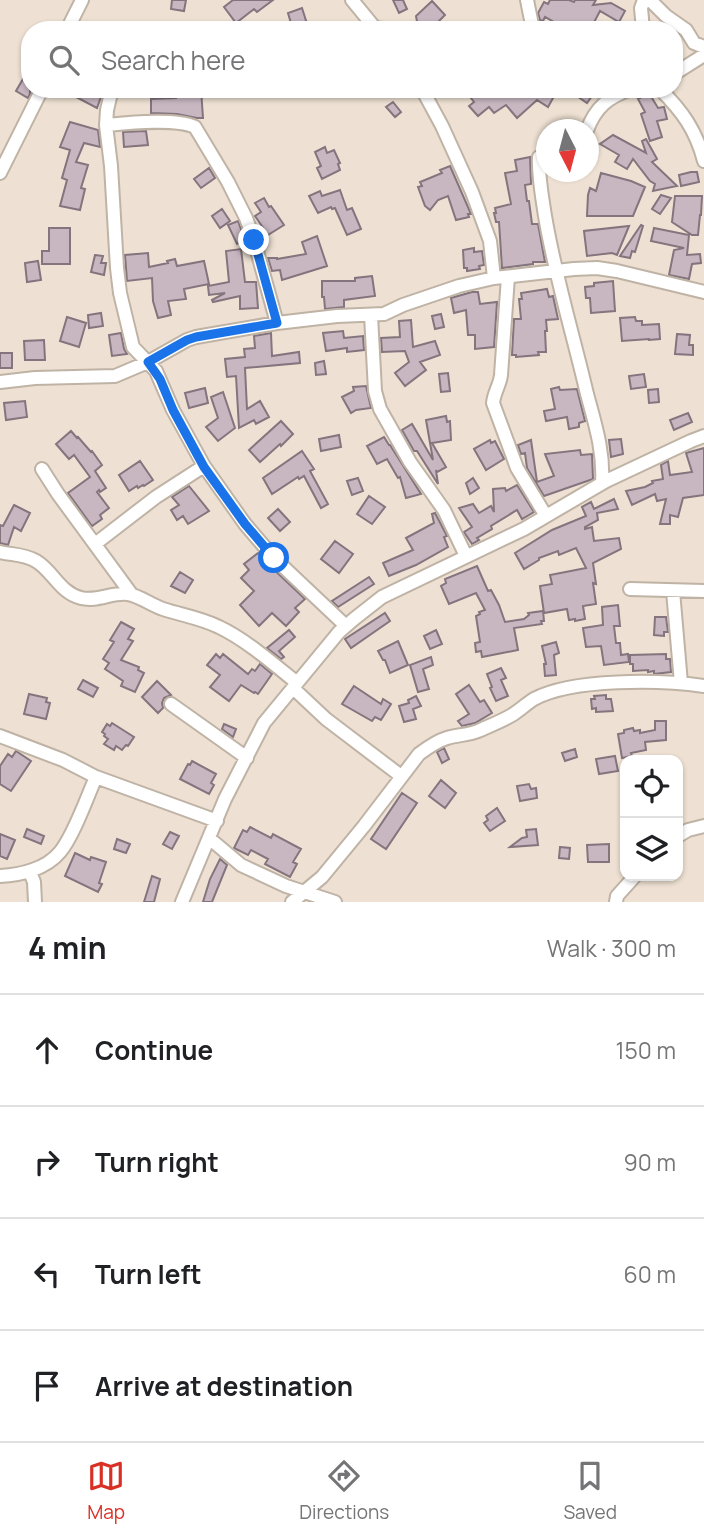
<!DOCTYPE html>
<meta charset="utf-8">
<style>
:root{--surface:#fff;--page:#f2f2f2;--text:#202124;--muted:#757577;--line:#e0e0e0;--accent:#d93025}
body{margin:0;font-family:Manrope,sans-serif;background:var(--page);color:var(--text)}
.controls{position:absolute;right:21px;bottom:21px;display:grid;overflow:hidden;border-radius:14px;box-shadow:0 2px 5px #0004}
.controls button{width:63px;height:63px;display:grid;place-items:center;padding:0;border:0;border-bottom:2px solid var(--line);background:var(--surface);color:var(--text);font:35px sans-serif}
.compass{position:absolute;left:536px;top:119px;width:63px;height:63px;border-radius:50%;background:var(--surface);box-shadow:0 2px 5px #0004;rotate:174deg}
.stop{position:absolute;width:21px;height:21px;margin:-16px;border:5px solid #1a73e8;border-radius:50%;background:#fff}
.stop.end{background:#1a73e8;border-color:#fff;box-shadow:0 2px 7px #0008}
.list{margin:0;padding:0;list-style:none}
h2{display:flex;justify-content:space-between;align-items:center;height:91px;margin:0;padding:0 28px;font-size:30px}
h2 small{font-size:23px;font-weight:400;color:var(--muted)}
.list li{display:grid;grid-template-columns:46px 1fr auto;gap:21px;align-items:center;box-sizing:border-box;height:112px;padding:0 28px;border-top:2px solid var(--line)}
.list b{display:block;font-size:26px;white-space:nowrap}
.list em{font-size:23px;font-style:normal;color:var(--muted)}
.icon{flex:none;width:38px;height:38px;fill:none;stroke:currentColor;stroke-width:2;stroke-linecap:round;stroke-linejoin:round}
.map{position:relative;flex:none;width:704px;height:902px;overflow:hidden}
.search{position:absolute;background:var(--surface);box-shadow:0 2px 5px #0004;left:21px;right:21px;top:21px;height:77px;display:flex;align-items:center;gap:18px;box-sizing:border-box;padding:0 24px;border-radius:28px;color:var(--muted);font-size:26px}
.sheet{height:539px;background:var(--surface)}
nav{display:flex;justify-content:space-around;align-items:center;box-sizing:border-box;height:98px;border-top:2px solid var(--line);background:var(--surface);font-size:19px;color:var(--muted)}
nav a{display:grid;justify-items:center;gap:4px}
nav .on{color:var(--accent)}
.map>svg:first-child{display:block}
</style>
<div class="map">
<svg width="704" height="902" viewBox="0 0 704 902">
<rect width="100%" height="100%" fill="#eee1d3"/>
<path fill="#c8b7c1" stroke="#83747d" stroke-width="2" d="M172 0H186L184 11 171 9Z
M233 0H273L257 12 254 9 236 23 224 7Z
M393 0H403L407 9 399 13Z
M550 0H569L574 2 575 0H596L593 5 611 3 625 11 619 22 600 11 590 30H557L559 25 545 17 543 21 540 20 538 13 544 2 548 4Z
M432 1 445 15 436 24 434 22 427 28 425 25 418 27 416 16Z
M302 8 309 30H293L288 13Z
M30 67V94L28 98 16 91Z
M61 89H98L103 91 97 108Z
M201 89 203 118H197L177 114 151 113V99L176 98 175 90Z
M480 89H558L548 107 537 100 517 118 506 105 494 113 489 107 478 116 469 106 474 102 471 98Z
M567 89H597L587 103Z
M649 93 658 108 664 107 667 119 657 121 662 137 650 141 641 114 645 112 638 99Z
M393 102 401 112 395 117 386 107Z
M70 122 98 130 100 147 84 143 76 162 88 165 81 188 85 189 80 210 60 206 67 180 62 178 70 150 60 147Z
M146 131 148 145 124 147 123 132Z
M613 135 646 153 642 141 646 139 657 159 652 162 677 186 653 191 655 184 650 181 633 159 627 169 615 162 619 155 600 144Z
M325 147 327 153 334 150 340 163 338 164 340 170 322 179 317 168 321 166 315 152Z
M530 157 531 184 525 185 527 201H529L532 224H538L545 262H533V264L502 268 499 222H496L494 213H496L495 208 511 204 505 173 517 171 515 160Z
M450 166 471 214H468L469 217 456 220 448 196 438 200 430 210 425 206 418 187 422 186 420 182 442 173 440 170Z
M209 168 215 178 201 188 194 179Z
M691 172H697L699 182 681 186 679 175Z
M601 173 631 181 645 187 633 216H587L588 195 590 188 596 191Z
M340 190 347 210 352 208 361 229 347 235 335 208 332 209 331 207 318 213 309 196 320 191 322 196Z
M661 195 671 198 660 214 652 209Z
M675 196H702L701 215H700L698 235H692L672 222Z
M264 198 269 207 271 206 284 225 268 235 255 216 261 212 255 203Z
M222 209 230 221 220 228 212 216Z
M238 221 245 240 237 244 228 225Z
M641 225 643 226 635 252 632 251 630 258 620 256Z
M629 226 617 255 612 253 587 256 584 231Z
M49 228H70V264H42V251H49Z
M654 228 689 235 687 255 700 254 701 263 692 264 689 279 669 275 674 250 684 248 651 241Z
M317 236 327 266 282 280 280 270 272 271 268 258H277V259L306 254 302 242Z
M474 248V252L482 251 484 265 479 266 480 269 467 271V268H464L463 250Z
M241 249 245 282H256L258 308 240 309V296L213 302 212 300 225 293 209 295 208 286 229 282 226 251Z
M148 253 149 267 168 263 167 261 175 259 177 266 204 261 209 284 184 289 186 299 168 301 171 315 158 318 153 301 152 278 127 281 125 255Z
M95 255 103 256 101 263H106L104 275 91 272Z
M38 261 41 280 27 282 25 263Z
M372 276 375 296 344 300V307L325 309 324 297H322V281H355V278Z
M613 281 615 311 591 313 590 298H586L585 287 594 286V283Z
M547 289 549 297 553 296 558 319 546 320 547 331H545L546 352H538L539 355 516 357V355H512L514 319H521L519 299H522L521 293Z
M472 292H478L480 304 497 302 494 347 475 349V335H468L466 310 454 313 451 298Z
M101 313 103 326 89 328 88 315Z
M441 314 444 327 435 329 432 316Z
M67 317 86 323 79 347 60 341Z
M635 317 636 321H642V325L659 324 660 339 649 340V339L622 341 620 318Z
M411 320 413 347 435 341 440 355 420 362 426 370 405 386 395 373 409 362 405 351 382 352 381 338 400 337 399 321Z
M343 331 344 338 363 336 364 350 347 352V348L326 351 323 333Z
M121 333 124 349 127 354 112 356 109 335Z
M271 333 272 356 299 352 300 363 245 368 247 409 260 401 269 417 256 424 254 420 239 428 236 376 227 377 225 359 245 357 244 349 255 348 254 336Z
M677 334 690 335 689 345H693V355L675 354Z
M44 340 45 360H25L24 341Z
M0 353H12V368H0Z
M324 361 326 374 316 375 315 363Z
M448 373 450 391 441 392 439 374Z
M644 374 646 387 631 389 629 376Z
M366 386 371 408 356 410 351 413 342 397 354 391 353 387Z
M559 387 560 390 577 389 585 421 579 423V427L569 429 567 417 546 421 544 411 555 409 551 389Z
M205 388 208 403 189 408 185 393Z
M658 389 659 402 649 403 648 390Z
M223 392 235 428 218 441 206 427 218 418 211 397Z
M25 401 27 417 6 420 4 403Z
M688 413 692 422 674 430 670 420Z
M446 416 447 422 450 421 451 440 432 443 446 467 437 472 436 470 438 484 417 451H414L402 430 412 424 433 460 426 420Z
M281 421 293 434 281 446 280 444 260 462 249 450Z
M71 431 77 438 78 437 91 452 92 451 102 465 95 471 106 488 100 492 99 490 97 492 109 508 100 515 102 519 92 526 68 493 90 477 74 455 69 459 56 444Z
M339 435 341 447 321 451 319 439Z
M384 437 389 445H390L421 494 406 498 400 477 398 478 387 459 377 464 367 446Z
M621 439 623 454 611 457 609 440Z
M490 440 491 443 495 441 504 459 486 470 474 449Z
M531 440 537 482 554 476 545 454 580 450 581 455 592 454 593 479 544 496 527 468 525 453 521 454 518 445Z
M704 448V495L683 498 678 517 670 515V524H660L666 499 657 501 655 494 632 505 626 491 645 487 653 483 652 481 663 479 661 465 668 461 670 475 692 472 686 453Z
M302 451 314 469 310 471 328 504 321 508 304 476 299 479 298 477 272 494 263 478Z
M140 461 153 480 144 486 143 485 138 488 137 486 129 491 119 475Z
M358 478 363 491 352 495 347 481Z
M473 478 479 488 470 494 466 483Z
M517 485 534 512 522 519 517 510 491 526 492 529 477 538 479 540 472 544 464 532 472 527 459 508 473 504 479 513 491 506 494 512 493 489 505 488 506 491Z
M189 486 209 511 188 524 183 516 177 520 171 510 179 505 172 497Z
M369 496 385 507 372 524 357 514Z
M614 499 618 509 597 513 598 520 585 527V529L592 527 594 541 619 538 621 549 593 563 596 584 593 583 596 604 583 606 585 619 575 621V619L569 620 567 609 544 613 540 586 552 584 550 575 586 568 576 548 559 555 558 551 539 558V560L524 569 515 553 552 530 586 516 582 507 591 502 594 509Z
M14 505 30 513 21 531 14 527 8 545 0 543V525L3 526Z
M278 509 290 522 280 531 268 518Z
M435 513 447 536 444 537 448 547 416 565 389 576 383 563 413 550 406 538 434 523 432 514Z
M335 541 353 554 339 573 321 559Z
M258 553 268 564 305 599 295 608 299 612 286 626 272 613 259 626 240 605 254 591 241 578 249 570 244 564Z
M477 566 488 591 491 590 499 605 505 622 524 619 529 615 528 613 543 611 544 621H541L542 624 514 628 518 650 482 657 481 651 476 652 475 643 480 642 476 616 480 614 479 612 485 610 476 593 449 604 441 586 446 583 445 579Z
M180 572 193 580 185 593 171 586Z
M369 577 374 584 338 607 332 601Z
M618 605 620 626H614L616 643H620L621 655 628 654 629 662 604 665 601 646 586 647 583 628 603 625 602 607Z
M385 613 390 621 351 648 345 639Z
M655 617H666L668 632H664V636L654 635Z
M121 622 134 629 128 639 133 641 121 660 139 667 138 670 144 673 135 692 121 686 123 681 105 669 109 663 103 659 114 642 110 640Z
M289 630 295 637 279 651 284 657 281 659 267 648Z
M436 630 442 644 430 649 424 636Z
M398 641 408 665 390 673 385 660H383L378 651Z
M556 642 559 653 554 655 556 675 545 676 544 664H546L542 646Z
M216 654 220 658 223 654 248 674 252 669 255 671 260 664 272 674 258 694 255 692 254 693 241 685 229 701 210 687 220 675 207 665Z
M666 654V659H670L671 672 654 674V671L648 672V670L633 671V664H630V655Z
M431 657 433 665 423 669 429 689 418 692 410 665Z
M501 668 506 678 501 680 508 696 496 701 490 688 492 687 487 674Z
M83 680 98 688 93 697 78 689Z
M157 681 171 695 164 698 162 703 163 708 158 713 142 697Z
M469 685 480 702 484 700 492 713 475 723 462 726 458 721 469 714 456 694Z
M354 686 381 704 383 699 391 704 381 720 375 717 372 721 342 704Z
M29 694 47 698 46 702 50 703 46 719 24 714Z
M606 695V699H611L613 711 596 712V708L592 709 591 699H595L594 696Z
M416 696 421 706 413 709 416 719 404 722 399 706 409 703 408 700Z
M655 721H666V740L645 742 646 750 631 753 632 756 622 758 618 734 624 733V730L633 728 634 731 640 730V733L655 730Z
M112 723 134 737 128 746 126 745 122 750 116 746 114 750 104 744 108 739 104 736 105 734 102 732 107 724 110 726Z
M224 724 236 729 233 737 222 729Z
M444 748 449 759 442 763 437 752Z
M575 749 577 757 565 761 562 753Z
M16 751 31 761 11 791 0 784V766L8 754 12 757Z
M615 756 618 771 599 774 596 759Z
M192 761 216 774 211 783 214 785 209 794 180 779 188 764 190 765Z
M441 780 456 793 445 808 429 796Z
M529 784 531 789 536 788 537 798 520 801 517 786Z
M402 793 417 803 386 849 371 839Z
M497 808 505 821 490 831 484 823 488 820 486 816Z
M250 827 271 838 273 834 301 849 293 862 297 864 290 877 265 864 268 859 251 850 248 855 234 848 243 830 247 832Z
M27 829 44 836 41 844 24 837Z
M536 829 538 845 510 847 522 838 527 837 526 830Z
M170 832 179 836 172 849 163 844Z
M0 834 15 840 7 859 0 856Z
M117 839 130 844 126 853 114 849Z
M609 844V862H588L587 845Z
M560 847 570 848 569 859 559 858Z
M75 853 90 860 91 857 106 862 99 883 102 884 98 892 65 876Z
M220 859 227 865 212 902H203L210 879Z
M152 876 160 879 154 902H144Z"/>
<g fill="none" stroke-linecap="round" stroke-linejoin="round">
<g stroke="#bfb3a5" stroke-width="16">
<path id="minor" d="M352 0 375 28 389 30
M527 0 532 25 534 30
M650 0 666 16 686 30 694 43 704 47
M67 30 82 0
M643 30 641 8 644 0
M674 74 704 55
M112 89 107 110 106 125 111 166 117 268 120 293 133 347 156 371 173 410 204 466 245 524 274 558 346 626
M422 89 442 126 472 192 490 241 494 278
M660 89C682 111 696 130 704 161
M106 125C128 123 176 118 195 127L228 182 246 218 254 240 277 323
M587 130C596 107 608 97 631 89
M546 154 539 157C538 176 542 196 545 216 555 276 573 334 587 394 595 424 604 451 602 483
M0 173 42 89
M508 277 501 375C500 385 494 392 493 403L517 468 546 516
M371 315 375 391 380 409 410 462 444 510 466 556
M0 382 35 378 115 376 148 362 187 340 196 337 277 323 337 316 384 314 403 305 459 286 494 278 574 269 597 268 617 271 704 292
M42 469 58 494 132 595
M95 544 156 497 204 466
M0 552C13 555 24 554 36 561 53 571 60 593 81 598 97 602 112 592 128 594 140 596 151 605 163 609 181 615 201 618 219 627 245 639 275 665 297 683
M630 589 704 591
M673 591 681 683
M293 688 326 719 401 776
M171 704 247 758
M0 736 63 760 96 777 217 821
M678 836 688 830 704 826
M209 838 241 865 286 886 335 902
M30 872 34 882 35 902
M0 876C21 875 46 869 60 852 74 835 87 797 96 777
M182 902 225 799 264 723 339 632 354 619 382 597 524 529 606 481 691 441 704 436
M292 902 322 877 364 826 419 754C427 748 437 741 447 738 457 735 468 735 478 731 489 726 502 721 512 715 520 710 526 704 534 699 573 678 661 680 704 686
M616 902 617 896 635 876"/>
</g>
<use href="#minor" stroke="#fff" stroke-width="12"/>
</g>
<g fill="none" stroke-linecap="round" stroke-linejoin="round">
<path stroke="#1a73e8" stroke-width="9" d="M254 240 277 323 196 337 187 340 148 362 160 379 173 410 204 467 245 524 274 558"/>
</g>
</svg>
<div class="controls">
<button><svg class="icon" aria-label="locate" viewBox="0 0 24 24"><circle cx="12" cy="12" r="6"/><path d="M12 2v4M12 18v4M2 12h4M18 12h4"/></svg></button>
<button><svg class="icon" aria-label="layers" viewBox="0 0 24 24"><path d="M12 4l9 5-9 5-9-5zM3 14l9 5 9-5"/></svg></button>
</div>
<svg class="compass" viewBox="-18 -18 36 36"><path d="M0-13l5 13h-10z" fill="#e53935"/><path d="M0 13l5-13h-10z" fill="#757577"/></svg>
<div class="stop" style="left:274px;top:558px"></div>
<div class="stop end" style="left:254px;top:240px"></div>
<div class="search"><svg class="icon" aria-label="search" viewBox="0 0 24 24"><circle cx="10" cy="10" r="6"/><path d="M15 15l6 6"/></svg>Search here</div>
</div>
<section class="sheet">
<h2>4 min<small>Walk · 300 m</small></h2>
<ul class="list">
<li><svg class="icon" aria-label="ahead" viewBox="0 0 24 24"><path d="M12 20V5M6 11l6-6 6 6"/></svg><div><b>Continue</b></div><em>150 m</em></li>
<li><svg class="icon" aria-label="right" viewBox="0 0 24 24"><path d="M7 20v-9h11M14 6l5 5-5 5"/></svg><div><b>Turn right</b></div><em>90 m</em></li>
<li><svg class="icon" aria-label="left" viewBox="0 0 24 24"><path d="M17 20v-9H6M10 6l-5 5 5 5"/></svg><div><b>Turn left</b></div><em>60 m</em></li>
<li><svg class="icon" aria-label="arrive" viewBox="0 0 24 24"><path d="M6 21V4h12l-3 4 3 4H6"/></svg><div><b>Arrive at destination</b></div></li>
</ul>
</section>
<nav>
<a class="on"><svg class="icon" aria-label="map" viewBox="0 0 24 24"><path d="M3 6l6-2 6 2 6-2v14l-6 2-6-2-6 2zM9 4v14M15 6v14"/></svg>Map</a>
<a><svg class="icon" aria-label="directions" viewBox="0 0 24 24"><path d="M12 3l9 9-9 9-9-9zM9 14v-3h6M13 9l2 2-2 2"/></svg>Directions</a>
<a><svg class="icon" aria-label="saved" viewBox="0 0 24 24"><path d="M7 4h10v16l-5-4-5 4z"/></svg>Saved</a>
</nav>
